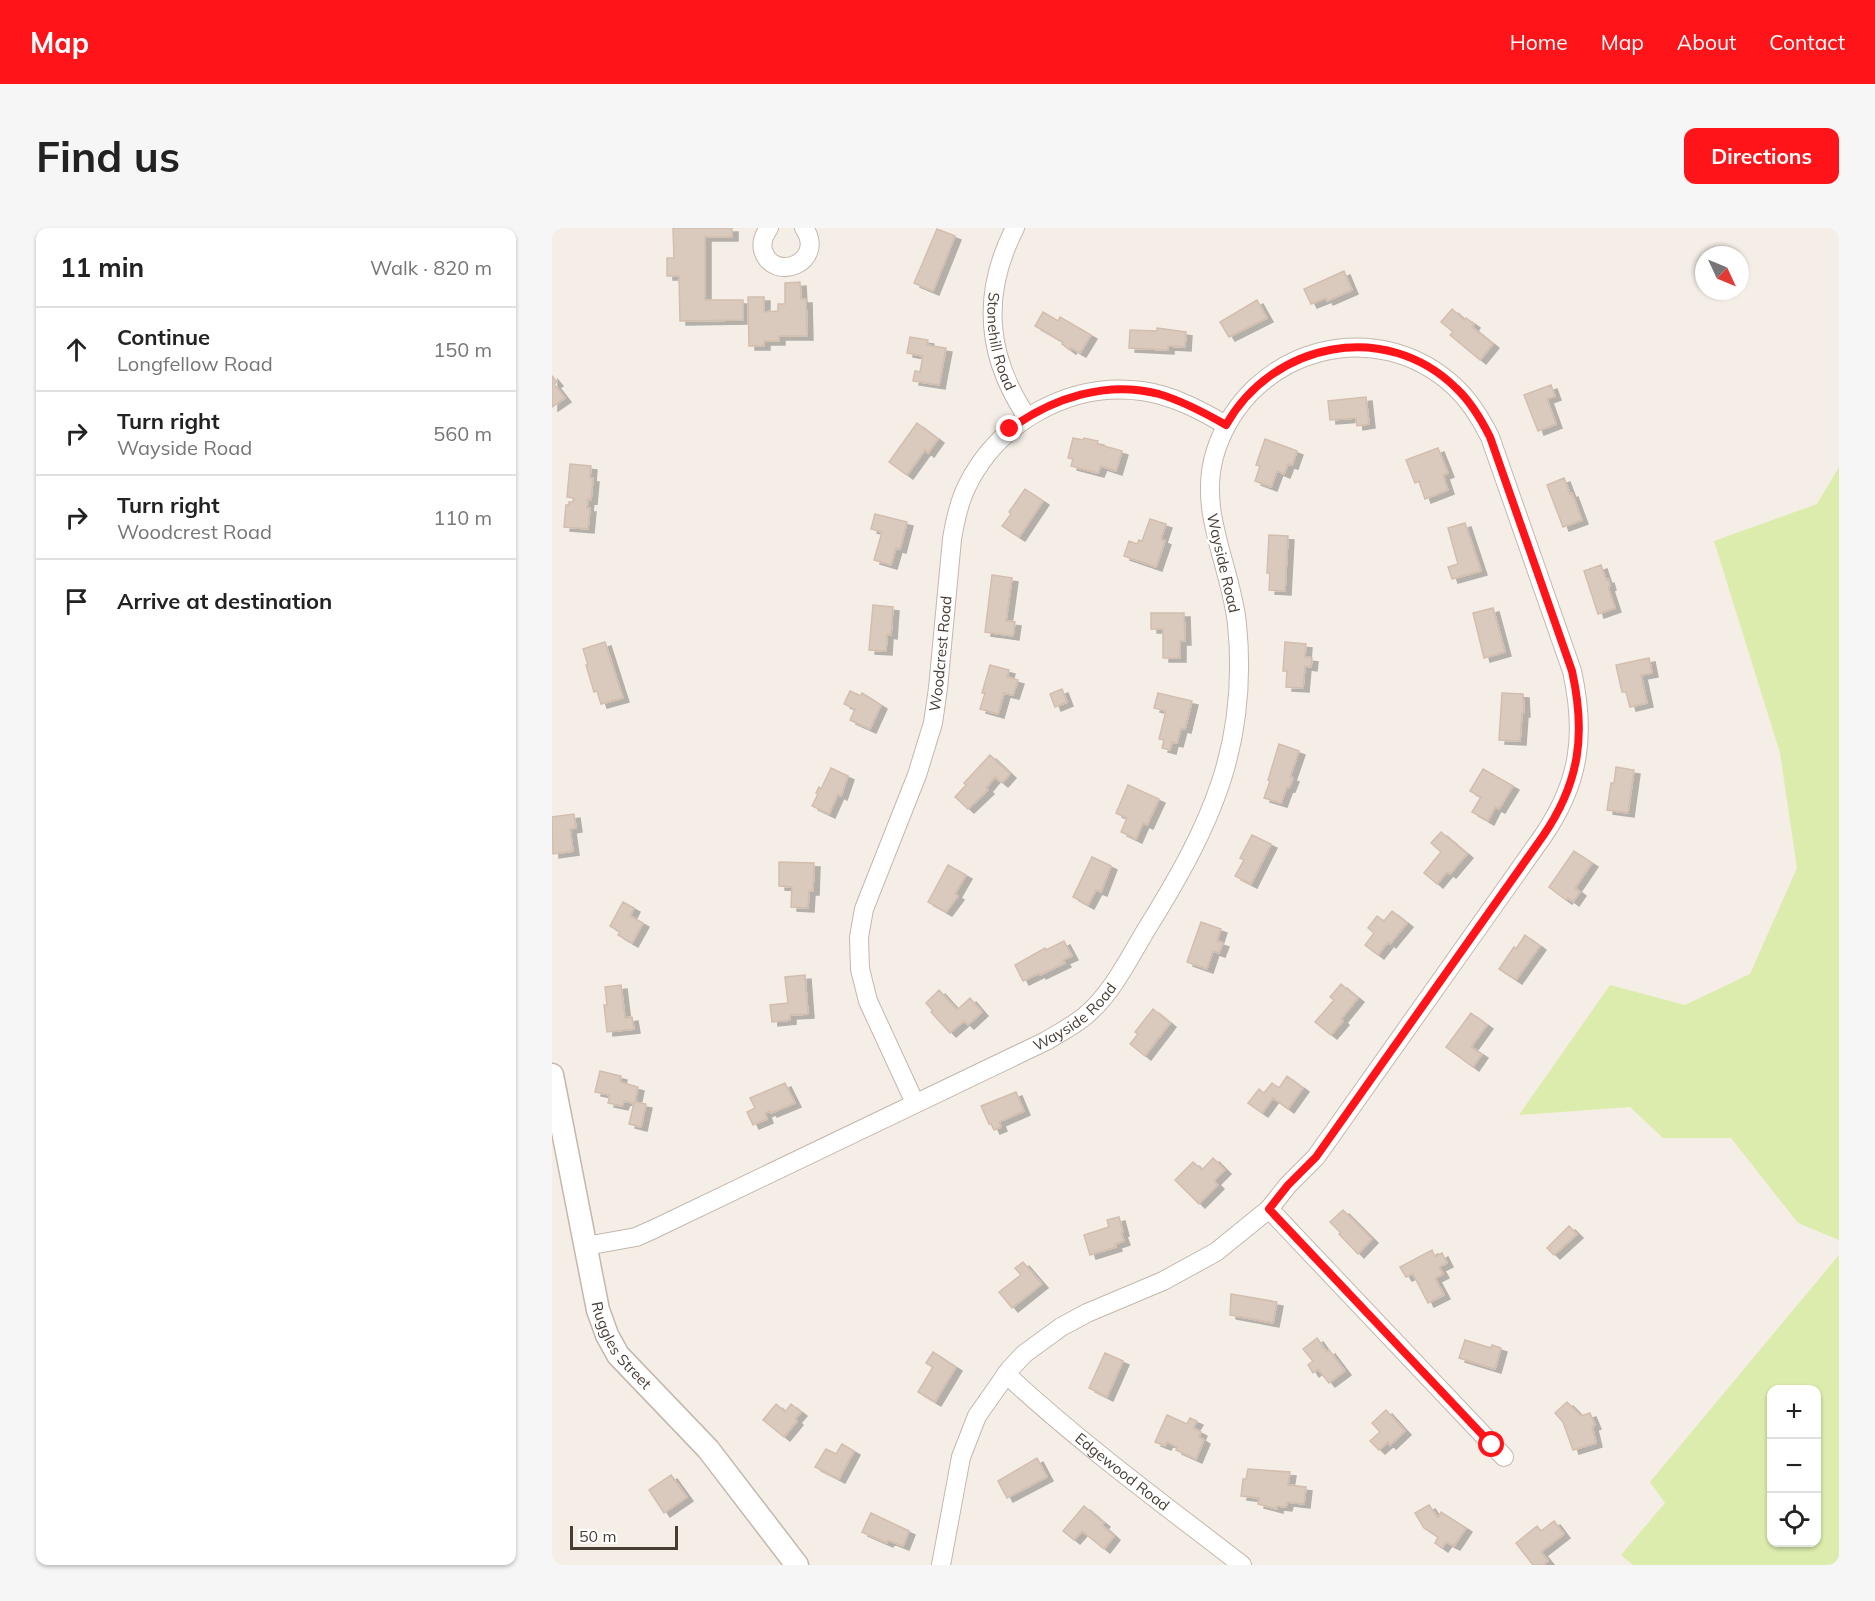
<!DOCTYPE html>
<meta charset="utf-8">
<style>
:root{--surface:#fff;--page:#f6f6f6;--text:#222;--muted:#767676;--line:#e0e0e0;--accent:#ff141a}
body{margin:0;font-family:Mulish,sans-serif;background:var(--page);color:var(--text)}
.controls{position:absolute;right:18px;bottom:18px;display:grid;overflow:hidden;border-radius:12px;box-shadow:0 2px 4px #0004}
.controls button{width:54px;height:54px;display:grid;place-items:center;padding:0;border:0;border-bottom:2px solid var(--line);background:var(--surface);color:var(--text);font:30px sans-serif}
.compass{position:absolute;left:1143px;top:18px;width:54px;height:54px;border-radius:50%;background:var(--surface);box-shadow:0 2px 4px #0004;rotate:134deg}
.scale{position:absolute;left:18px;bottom:15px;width:108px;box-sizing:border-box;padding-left:6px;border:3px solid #483d35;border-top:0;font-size:16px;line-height:21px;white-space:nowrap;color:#483d35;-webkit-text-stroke:4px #fff;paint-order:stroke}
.stop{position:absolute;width:18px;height:18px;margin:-14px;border:4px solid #ff141a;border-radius:50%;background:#fff}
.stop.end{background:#ff141a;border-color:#fff;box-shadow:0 2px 6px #0008}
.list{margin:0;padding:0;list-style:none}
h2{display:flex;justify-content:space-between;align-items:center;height:78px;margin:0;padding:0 24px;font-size:26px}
h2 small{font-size:20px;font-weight:400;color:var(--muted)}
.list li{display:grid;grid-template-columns:39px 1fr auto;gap:18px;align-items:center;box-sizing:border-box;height:84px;padding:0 24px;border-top:2px solid var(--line)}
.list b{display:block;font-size:22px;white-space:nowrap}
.list p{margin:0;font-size:20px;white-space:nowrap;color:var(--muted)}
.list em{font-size:20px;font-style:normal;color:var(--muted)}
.icon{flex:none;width:33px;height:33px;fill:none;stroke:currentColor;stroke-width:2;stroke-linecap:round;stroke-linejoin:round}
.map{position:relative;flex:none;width:1287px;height:1337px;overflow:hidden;border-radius:12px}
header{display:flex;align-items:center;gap:36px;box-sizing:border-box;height:84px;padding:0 30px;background:var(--accent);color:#fff}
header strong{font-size:28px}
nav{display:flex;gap:33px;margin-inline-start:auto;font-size:21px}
.intro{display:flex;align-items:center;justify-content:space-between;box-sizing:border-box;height:144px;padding:0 36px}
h1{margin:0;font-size:42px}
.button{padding:15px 27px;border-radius:12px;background:var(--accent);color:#fff;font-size:21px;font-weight:700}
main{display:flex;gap:36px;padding:0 36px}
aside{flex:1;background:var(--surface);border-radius:12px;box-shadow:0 2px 4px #0004}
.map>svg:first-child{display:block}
</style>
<header>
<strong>Map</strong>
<nav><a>Home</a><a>Map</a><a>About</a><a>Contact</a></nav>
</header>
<div class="intro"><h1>Find us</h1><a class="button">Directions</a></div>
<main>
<aside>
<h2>11 min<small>Walk · 820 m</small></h2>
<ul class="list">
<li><svg class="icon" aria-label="ahead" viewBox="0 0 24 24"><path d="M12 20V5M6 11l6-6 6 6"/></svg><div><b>Continue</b><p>Longfellow Road</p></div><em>150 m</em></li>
<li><svg class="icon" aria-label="right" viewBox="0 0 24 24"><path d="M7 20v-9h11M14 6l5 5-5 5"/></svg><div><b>Turn right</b><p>Wayside Road</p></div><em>560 m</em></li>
<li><svg class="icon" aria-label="right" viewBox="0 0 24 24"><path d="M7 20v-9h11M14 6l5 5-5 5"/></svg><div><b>Turn right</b><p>Woodcrest Road</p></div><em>110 m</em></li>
<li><svg class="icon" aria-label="arrive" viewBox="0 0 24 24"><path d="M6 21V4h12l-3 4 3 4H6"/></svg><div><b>Arrive at destination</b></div></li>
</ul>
</aside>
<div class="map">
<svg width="1287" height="1337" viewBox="0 0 1287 1337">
<defs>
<filter id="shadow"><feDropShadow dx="6" dy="4" stdDeviation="0" flood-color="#0004"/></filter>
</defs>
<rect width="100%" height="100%" fill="#f5eee7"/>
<path fill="#dbecac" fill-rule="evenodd" d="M1287 239V1012L1246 995 1179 910H1111L1078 879 967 887 1058 757 1133 777 1198 746 1245 640 1228 525 1162 313 1265 276Z
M1287 1027V1337H1081L1069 1327 1113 1275 1098 1254ZM1220 1162H1264V1314H1220Z"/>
<path fill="#dacabe" stroke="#d3beae" stroke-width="1.5" filter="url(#shadow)" d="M121 0H180V9H153V72H191V92L128 93 127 48H115V30H122Z
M385 1 403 8 381 63 362 55Z
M792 43 800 62 775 73 774 70 759 76 752 61Z
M248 54 249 71H254L255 108H227V113H212V118H197L196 69H212V84L226 83V76H233V55Z
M705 72 715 90 677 109 668 94Z
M900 81 912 92 914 90 922 96 920 99 941 116 928 132 898 107 901 104 889 94Z
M491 84 506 93 508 89 539 107 528 125 519 120 518 122 510 116 511 114 483 98Z
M605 100 634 104 633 119 616 118V122L577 120 578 102 605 103Z
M358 109 376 112 375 117 394 120 387 157 361 153 363 143 368 144 371 128 355 125Z
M0 148 5 154 2 156 13 170 0 179Z
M999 157 1003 168 995 171 1004 196 986 203 972 167Z
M814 169 817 196 805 198 804 190 778 192 776 173Z
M365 195 386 211 376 225 373 222 355 247 337 234Z
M521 210 531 212 532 210 546 213 545 216 570 223 564 243 549 238 546 245 519 238 521 231 516 230Z
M713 211 745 223 740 237 736 236 732 246 725 243 719 259 703 253 708 238 704 237Z
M886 220 896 245 891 247 896 262 873 271 867 253 863 255 854 232Z
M18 236 39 238 38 250H41L39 272 36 271 35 280H38L36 301 12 299 14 277H17V274H21L22 270 15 269Z
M1012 250 1018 266 1020 265 1030 292 1011 299 995 257Z
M473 261 491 273 467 309 450 298 459 286 457 284Z
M323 286 355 294 348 321 344 320 339 337 322 332 330 304 319 301Z
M598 291 614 296 609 311 613 313 604 339 572 328 577 313 585 316 587 312 590 313Z
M913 295 929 343 900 351 896 339 906 336 896 300Z
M717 307 736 308 733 363 717 362 718 345H715Z
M1049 337 1054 352 1056 351 1058 358 1056 359 1063 380 1046 386 1032 343Z
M440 347 460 350 454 393 463 394 461 408 433 404Z
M321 377 341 379 339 407 335 406 334 423 317 422Z
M941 380 953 424 932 430 921 385Z
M599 385H632L633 413H628V430H611V401H599Z
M53 414 71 470 49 476 45 463 42 464 34 437H36L31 421Z
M733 414 754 416 753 429 760 430 759 439 753 438 751 460 734 459 735 443H731Z
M1097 430 1100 445 1089 447 1095 475 1078 479 1074 464H1070L1064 437Z
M438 437 457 442 455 449 466 452 461 467 452 465 446 486 428 481 433 465H430Z
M510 461 515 474 503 479 498 466Z
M298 463 309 468 310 465 329 477 318 501 298 492 303 481 292 476Z
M606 465 640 473 633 501 629 500 625 515 620 514 618 522 610 520 612 512 607 511 614 483 602 480Z
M950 465 971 466 972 485H970L968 513 947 512Z
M727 516 747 523 738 549 741 550 737 560 735 559 729 575 712 570 718 553 716 552Z
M438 527 458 546 450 555 443 549 434 560 436 562 416 581 403 569 414 557 412 555Z
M1064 539 1082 542 1076 585 1055 582 1059 555H1062Z
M279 540 296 548 289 568 286 566 277 586 260 578 266 566 264 565 267 559 269 561Z
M931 541 961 558 947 581 943 579 936 593 920 584 929 569 918 563Z
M576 557 607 571 595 597 591 595 584 611 569 604 575 590 564 585Z
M22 586 24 600 18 601 21 623 1 626 0 589Z
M889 604 915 626 898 646 895 644 885 656 872 645 889 624 879 615Z
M700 607 719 616 699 656 683 648 692 632 688 630Z
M1022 623 1040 635 1023 660 1028 664 1021 674 1016 670 1014 672 997 659Z
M540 629 559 638 549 664 544 662 536 677 521 669Z
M227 634 262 635 261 663H257L256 680 239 679 240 659 227 658Z
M396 637 414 647 403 666 406 668 394 684 376 674Z
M71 674 82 680 78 688 91 695 80 715 66 707 68 704 58 698Z
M840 683 855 695 838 716 836 714 826 727 813 717 822 705 816 700 825 688 832 693Z
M649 694 669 701 665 713 671 715 667 725 661 723 655 741 635 734Z
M973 707 988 718 964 752 947 741 962 719 964 721Z
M512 713 520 728 511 732 513 735 488 747 487 745 471 753 463 737 493 720 494 722Z
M253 747 256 786 238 787V792L220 794 218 777 236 775 233 749Z
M789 756 806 770 789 791 791 793 779 807 763 794 782 772 778 769Z
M69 757 73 790 80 789 82 801 55 804 52 777H55L53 759Z
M387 762 405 782 418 770 430 784 416 797 412 793 398 805 379 784 381 783 374 775Z
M601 781 618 795 593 828 578 816 586 806 583 804Z
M919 785 935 797 919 819 930 826 921 839 894 819Z
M48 843 69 848 68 854 86 859 83 874 94 876 89 899 77 896 82 875 72 873 70 878 56 875 58 867 43 864Z
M735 848 751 860 736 881 721 870 710 885 696 875 707 861 712 865 720 855 727 860Z
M233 855 243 875 219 885 218 883 213 885 215 891 201 897 195 884 203 880 198 870Z
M464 864 472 883 447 894 449 899 442 902 439 896H437L429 878Z
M661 930 673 942 662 953 666 957 647 976 623 952 641 934 650 942Z
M791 982 820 1011 806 1026 787 1006 788 1004 778 994Z
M567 989 571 1004 569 1005 572 1013 563 1016 564 1019 538 1027 532 1007 557 999 555 992Z
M1017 998 1025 1006 1002 1027 995 1020Z
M880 1022 883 1029 890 1025 895 1035 887 1039 891 1046 883 1050 892 1067 876 1075 861 1046 854 1049 848 1039Z
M471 1034 490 1056 460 1080 447 1064 469 1047 463 1040Z
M679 1066 725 1074 721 1095 678 1087Z
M765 1110 775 1124 777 1122 793 1143 777 1155 766 1141 761 1145 756 1137 761 1133 751 1121Z
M913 1112 939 1120 940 1117 949 1120 943 1141 907 1130Z
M381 1124 404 1139 383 1174 366 1164 381 1139 374 1135Z
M553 1125 571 1133 555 1169 537 1160Z
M1015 1174 1029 1188 1038 1185 1043 1197 1040 1198 1044 1215 1021 1222 1011 1194 1003 1185Z
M224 1176 233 1184 239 1176 249 1184 243 1191 245 1193 232 1209 211 1192Z
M834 1182 853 1203 838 1217 836 1214 827 1222 818 1213 828 1204 820 1195Z
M615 1187 635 1196 638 1190 645 1193 641 1200 649 1204 647 1209 652 1212 644 1231 624 1222 625 1219 615 1214 613 1218 603 1214Z
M290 1216 302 1223 287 1251 263 1239 274 1221 284 1226Z
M485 1230 495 1249 455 1270 446 1253Z
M696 1241 738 1244 736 1257 754 1259 752 1276 735 1274 734 1279 725 1278V1281L706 1276 707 1270 689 1268 691 1251H694Z
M119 1247 135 1269 112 1285 97 1262Z
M877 1277 886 1290 889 1284 914 1300 902 1318 894 1314 890 1320 883 1315 886 1309 872 1300 863 1285Z
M532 1278 552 1295 550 1297 562 1308 552 1321 530 1303 522 1312 511 1303Z
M319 1285 357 1303 351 1318 336 1312 335 1315 310 1304Z
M1002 1293 1012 1306 989 1324 996 1333 991 1337H981L964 1315 985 1298 989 1303Z"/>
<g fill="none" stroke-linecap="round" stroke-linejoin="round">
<g stroke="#c4b7ac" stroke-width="20">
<g id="minor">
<path d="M217 0C212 7 209 14 211 22 221 56 275 34 252 0"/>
<path id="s1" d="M463 0C429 66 434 128 475 189"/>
<path id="s2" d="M363 875 316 773 308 741 307 709 312 681 365 547 381 495 386 460 400 311C403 293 407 274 415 258 446 194 518 153 590 163 620 167 648 182 674 197"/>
<path d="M717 981 952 1229"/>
<path id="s3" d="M34 1018 84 1009 102 1001 494 813C507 805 521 798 533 788 561 765 578 728 597 697 659 597 697 517 685 396 679 337 644 282 664 222 698 120 824 85 903 159 918 173 929 191 938 209L1020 443C1034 506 1028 554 991 608L764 929 736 957 717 981 664 1024 611 1053 535 1085 509 1099 472 1126 458 1141 425 1188 409 1229 389 1337"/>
<path id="s4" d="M454 1146C528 1215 610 1275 690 1337"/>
</g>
</g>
<g stroke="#c4b7ac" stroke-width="25">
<g id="tertiary">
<path id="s5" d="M0 847 46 1082 55 1107 66 1127 156 1221 245 1337"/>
</g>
</g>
<use href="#minor" stroke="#fff" stroke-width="18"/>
<use href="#tertiary" stroke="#fff" stroke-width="22"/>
</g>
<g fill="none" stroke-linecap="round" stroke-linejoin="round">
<path stroke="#ff141a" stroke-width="8" d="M458 201C500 170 555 152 607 166 631 173 653 185 674 197 721 114 834 91 904 160 919 174 929 191 938 209L1020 443C1034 506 1028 554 991 608L764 929 736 957 717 981 940 1217"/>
</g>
<g text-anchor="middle" stroke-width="5" stroke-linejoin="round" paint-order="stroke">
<g font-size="15" fill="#483d35" stroke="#fff">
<text dy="5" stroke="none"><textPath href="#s1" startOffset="118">Stonehill Road</textPath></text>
<text transform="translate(671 335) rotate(77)" y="5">Wayside Road</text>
<text dy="5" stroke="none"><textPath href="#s2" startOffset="474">Woodcrest Road</textPath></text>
<text dy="5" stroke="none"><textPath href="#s3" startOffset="543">Wayside Road</textPath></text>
<text dy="5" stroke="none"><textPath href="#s5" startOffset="282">Ruggles Street</textPath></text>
<text dy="5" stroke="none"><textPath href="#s4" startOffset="152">Edgewood Road</textPath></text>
</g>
</g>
</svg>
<div class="controls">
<button>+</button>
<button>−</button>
<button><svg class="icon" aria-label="locate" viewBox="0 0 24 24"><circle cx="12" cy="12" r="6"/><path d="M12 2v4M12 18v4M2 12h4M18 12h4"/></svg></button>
</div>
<svg class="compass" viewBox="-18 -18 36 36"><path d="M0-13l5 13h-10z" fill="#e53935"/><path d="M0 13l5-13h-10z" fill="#767676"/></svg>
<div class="scale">50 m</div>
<div class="stop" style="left:940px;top:1217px"></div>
<div class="stop end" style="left:458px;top:201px"></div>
</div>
</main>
